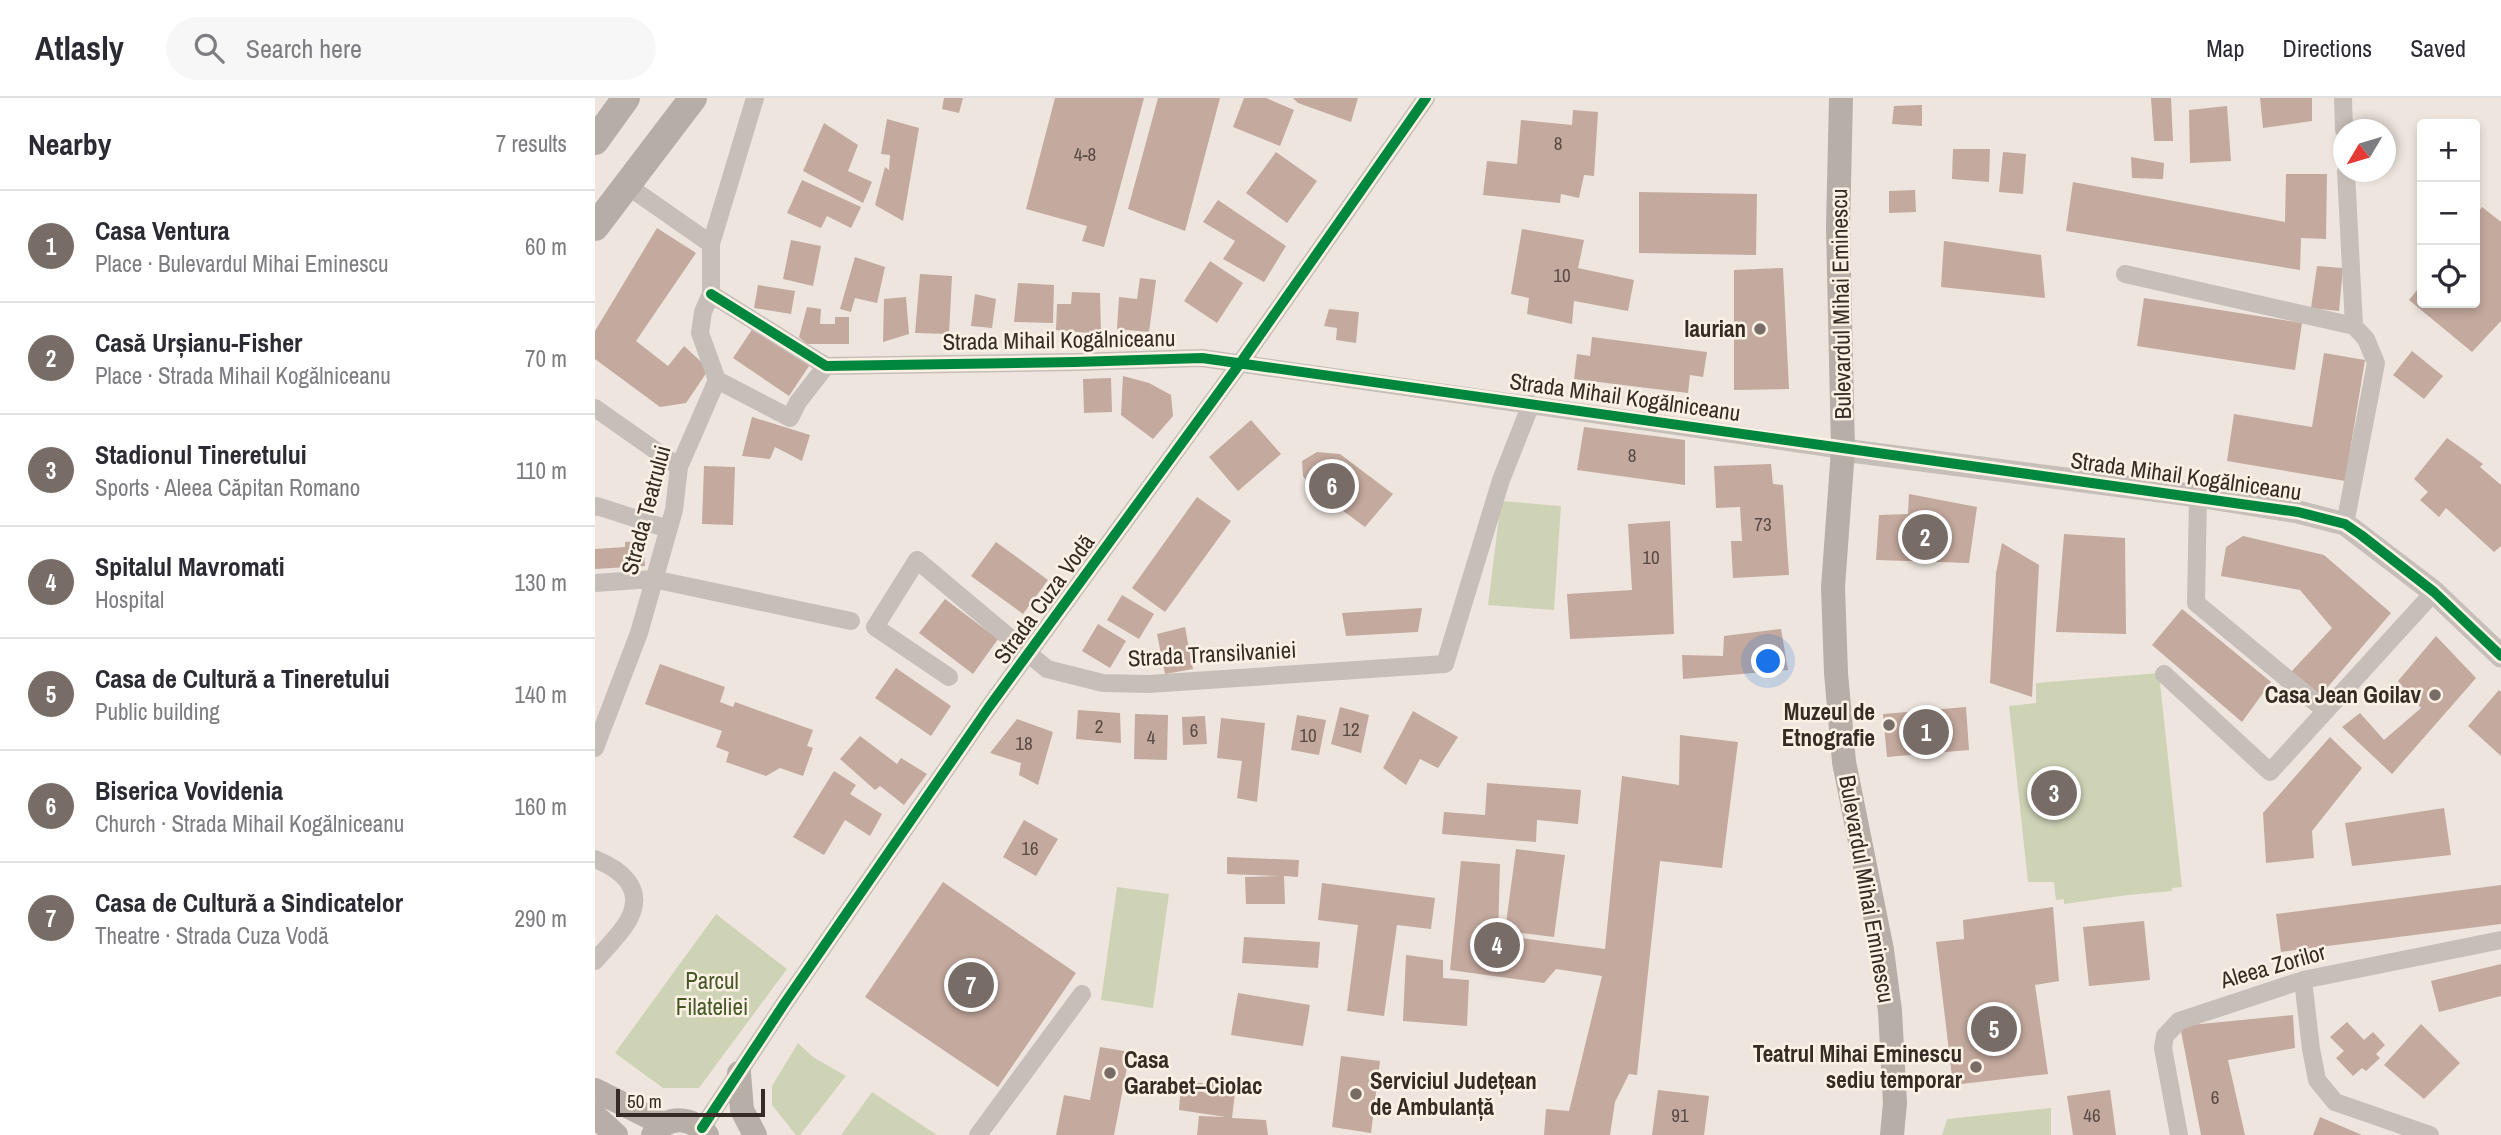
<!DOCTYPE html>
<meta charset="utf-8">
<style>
:root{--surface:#fff;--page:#f7f7f7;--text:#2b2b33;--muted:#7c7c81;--line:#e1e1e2;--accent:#776c66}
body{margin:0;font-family:"Archivo Narrow",sans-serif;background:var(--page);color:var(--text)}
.controls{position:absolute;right:21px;top:21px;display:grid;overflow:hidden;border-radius:7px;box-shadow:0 4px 10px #0003}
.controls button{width:63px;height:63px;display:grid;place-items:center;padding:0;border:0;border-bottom:2px solid var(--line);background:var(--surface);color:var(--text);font:35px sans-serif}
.compass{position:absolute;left:1738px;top:21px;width:63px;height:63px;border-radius:50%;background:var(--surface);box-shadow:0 4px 10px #0003;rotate:232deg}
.scale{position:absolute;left:21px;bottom:18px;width:149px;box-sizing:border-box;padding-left:7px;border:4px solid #372b26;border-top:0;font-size:19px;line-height:24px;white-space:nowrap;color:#372b26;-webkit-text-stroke:5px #fbf1e4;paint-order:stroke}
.you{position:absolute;left:1174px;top:564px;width:24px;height:24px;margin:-18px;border:5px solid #fff;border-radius:50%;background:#1a73e8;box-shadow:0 0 0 10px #1a73e833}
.badge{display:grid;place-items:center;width:46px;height:46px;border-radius:50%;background:var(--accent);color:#fff;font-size:23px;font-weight:700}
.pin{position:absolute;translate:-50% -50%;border:4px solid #fff;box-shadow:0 2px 7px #0006}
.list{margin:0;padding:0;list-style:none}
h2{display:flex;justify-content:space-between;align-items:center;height:91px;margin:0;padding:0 28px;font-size:30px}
h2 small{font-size:23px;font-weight:400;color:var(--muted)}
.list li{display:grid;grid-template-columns:46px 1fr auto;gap:21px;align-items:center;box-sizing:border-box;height:112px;padding:0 28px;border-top:2px solid var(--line)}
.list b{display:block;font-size:26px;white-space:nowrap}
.list p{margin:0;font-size:23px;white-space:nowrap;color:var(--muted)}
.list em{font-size:23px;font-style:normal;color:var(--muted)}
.icon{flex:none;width:38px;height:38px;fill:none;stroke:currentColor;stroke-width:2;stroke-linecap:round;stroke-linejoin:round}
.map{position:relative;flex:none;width:1906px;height:1037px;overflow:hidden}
header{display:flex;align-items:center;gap:42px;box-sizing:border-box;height:98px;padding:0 35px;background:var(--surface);border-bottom:2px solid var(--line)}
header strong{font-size:33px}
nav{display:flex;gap:38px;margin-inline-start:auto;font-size:24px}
.search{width:490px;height:63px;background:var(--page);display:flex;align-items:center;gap:18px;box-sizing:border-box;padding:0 24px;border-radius:38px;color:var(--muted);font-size:26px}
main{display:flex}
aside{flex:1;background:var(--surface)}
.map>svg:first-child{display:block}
</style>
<header>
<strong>Atlasly</strong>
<div class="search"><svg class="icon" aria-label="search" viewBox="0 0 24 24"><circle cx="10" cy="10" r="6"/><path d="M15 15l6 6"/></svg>Search here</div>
<nav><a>Map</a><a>Directions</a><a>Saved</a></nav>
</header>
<main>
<aside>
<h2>Nearby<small>7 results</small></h2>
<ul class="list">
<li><span class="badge">1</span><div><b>Casa Ventura</b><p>Place · Bulevardul Mihai Eminescu</p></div><em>60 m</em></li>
<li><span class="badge">2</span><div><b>Casă Urșianu-Fisher</b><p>Place · Strada Mihail Kogălniceanu</p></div><em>70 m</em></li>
<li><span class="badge">3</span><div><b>Stadionul Tineretului</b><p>Sports · Aleea Căpitan Romano</p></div><em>110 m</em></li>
<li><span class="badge">4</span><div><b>Spitalul Mavromati</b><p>Hospital</p></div><em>130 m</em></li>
<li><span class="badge">5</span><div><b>Casa de Cultură a Tineretului</b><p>Public building</p></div><em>140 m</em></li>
<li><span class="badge">6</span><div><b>Biserica Vovidenia</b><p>Church · Strada Mihail Kogălniceanu</p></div><em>160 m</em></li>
<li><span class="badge">7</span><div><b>Casa de Cultură a Sindicatelor</b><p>Theatre · Strada Cuza Vodă</p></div><em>290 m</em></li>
</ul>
</aside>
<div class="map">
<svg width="1906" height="1037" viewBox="0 0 1906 1037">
<rect width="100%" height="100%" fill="#eee6de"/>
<path fill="#cfd3b6" d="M906 403 966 408 959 512 893 507Z
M1564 575 1587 789 1577 790V793L1533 797 1469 806V801L1461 802 1459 784H1433L1414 608 1441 605V585Z
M522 789 574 796 558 910 506 902Z
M121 816 192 871 104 990H68L20 955Z
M203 945 218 959 251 978 205 1037H201L177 1007V988Z
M277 994 342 1037H246Z
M1456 1010V1037H1347L1352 1021Z"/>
<path fill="#c3a99e" d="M349 0H368L364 15 347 11Z
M460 0H549L509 149 487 143 492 128 431 111Z
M563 0H625L590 133 533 111Z
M649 0H671L699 12 685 48 638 29Z
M698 0H763L756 24 703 5Z
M1556 0H1576L1578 43H1559Z
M1665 0H1717V23L1668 30Z
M1327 7V28L1297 26 1299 8Z
M1632 8 1636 63 1595 65 1594 12Z
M978 12 1003 14 999 78 989 77 984 100 966 96 965 105 888 97 892 63 922 66 926 22 977 27Z
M292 21 324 30 308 123 280 107 290 69 294 72 295 57 286 56Z
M229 25 263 47 253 73 277 84 268 105 208 73Z
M1358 51H1395L1394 84 1357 81Z
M681 54 722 83 692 125 651 95Z
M1408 54 1431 56 1428 96 1404 94Z
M1536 59 1569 65 1568 81 1537 80Z
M1691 76H1732L1731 141 1706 140 1705 172 1471 133 1478 84 1690 124Z
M207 82 266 109 256 130 232 118 226 130 192 115Z
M1320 92 1321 114 1294 115V93Z
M1044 94 1162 96 1161 157 1044 155Z
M623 102 691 148 669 184 628 161 640 143 608 124Z
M1887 109 1906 124V223L1877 254 1814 202 1827 186V205H1880V118Z
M62 130 101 155 41 243 73 268 89 248 114 271 91 305 65 309 0 261V233Z
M927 131 989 142 983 170 1039 182 1033 213 979 203 977 226 932 216 934 200 916 196Z
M196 142 226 148 218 188 188 181Z
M1349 143 1446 157 1450 200 1346 189Z
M260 159 290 169 282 205 260 200 256 214 245 211Z
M615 163 648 185 622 225 589 203Z
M1722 168 1748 170 1744 213 1716 210Z
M1188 170 1194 291 1139 292V172Z
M325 176 357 178 354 236 320 235Z
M545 180 561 182 554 234 522 231 524 199 542 201Z
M423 185 459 187 458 225 419 224Z
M163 187 200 193 196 216 159 210Z
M477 194 505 195 506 236 461 232 462 206H476Z
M380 196 401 201 397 230 376 228Z
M311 199 314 236 288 244 289 201Z
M1549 200 1707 225 1700 272 1542 248Z
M212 209 226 211 225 226H240V219H254V246H212L204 239Z
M734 211 764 214 761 245 741 242 742 230 729 228Z
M160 227 216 265 194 298 138 260Z
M997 239 1112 254 1108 279 1095 277 1093 295 979 281 982 256 995 258Z
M1817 253 1848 278 1829 301 1798 277Z
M1729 255 1770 262 1750 383 1632 363 1639 316 1717 329Z
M528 278 554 285 576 297 578 318 558 341 526 317Z
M516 280 517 314 489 315 488 281Z
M157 319 215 337 207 363 180 349 175 361 147 358Z
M656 322 686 356 643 393 614 359Z
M989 329 1090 342V387L982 372Z
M1852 340 1876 357 1888 366 1885 369 1906 387V448L1899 454 1851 410 1844 419 1825 402 1833 394 1819 381Z
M722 354 745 356 798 396 770 429 717 390 708 378 707 363Z
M1176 366 1178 386 1188 387 1194 477 1138 480 1136 443H1147L1145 409 1121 410 1119 368Z
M109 368 140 369 138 427 107 426Z
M1314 396 1382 409 1374 465 1281 462 1284 417 1313 416Z
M602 399 636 423 570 514 537 490Z
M1075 423 1079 536 975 541 972 496 1037 492 1033 426Z
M1469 436 1530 440 1531 536 1461 534Z
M1648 438 1729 457 1796 515 1726 597 1696 574 1737 530 1705 492 1626 478 1631 449Z
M48 443 50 468 0 471V451L30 449V444Z
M401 444 453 482 428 516 376 478Z
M1407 445 1444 467 1437 599 1395 585 1401 475Z
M527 497 559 516 544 541 512 522Z
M350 501 403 541 378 576 324 535Z
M827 510 823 534 751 538 747 515Z
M1587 511 1676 584 1647 624 1557 547Z
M503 526 531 543 515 570 487 553Z
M590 529 598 571 570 576 562 536Z
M1186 531 1193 572 1088 581 1087 557 1128 558 1129 538Z
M1841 538 1881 580 1797 676 1747 629 1765 615 1789 642 1826 610 1803 583Z
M65 566 130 589 125 604 138 609 140 604 218 632 212 648 218 650 208 678 185 670 171 678 131 664 134 654 121 649 127 633 50 606Z
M301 570 356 608 336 638 280 600Z
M1904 592 1906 594V658L1873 628Z
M745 609 774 617 766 655 736 646Z
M1371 609 1374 652 1292 659 1288 616Z
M483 612 525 615 526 645 481 641Z
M818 613 863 639 843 670 825 661 811 687 788 670Z
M540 616 573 617 572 662 539 661Z
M702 617 731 622 724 657 696 652Z
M610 618 612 646 588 647 587 619Z
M626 620 670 625 662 704 642 700 647 663 622 660Z
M422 621 458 634 443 687 424 677 426 665 395 655Z
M1085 637 1143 644 1127 770 1065 763 1042 977 1034 976 1020 1004 1015 1037H949L951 1011 974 1013 1007 878 961 871 949 885 855 872 866 763 905 766 903 837 1010 851 1027 678 1084 687Z
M265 638 302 666 306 660 332 676 309 707 285 688 280 692 245 661Z
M1735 639 1767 670 1717 733 1719 760 1671 765 1668 715Z
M239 673 261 687 255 696 287 716 275 738 250 722 229 757 198 739Z
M892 685 986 692 983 726 942 722 941 744 847 736 849 714 890 717Z
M1849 710 1856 757 1757 768 1750 725Z
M429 722 463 741 441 778 408 759Z
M921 751 970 757 959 839 910 833Z
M632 759 704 762 703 779 689 778 690 806H651L650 779 684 778 632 776Z
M348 784 481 875 403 989 270 899Z
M727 785 840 800 836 831 802 827 789 918 752 913 763 827 723 822Z
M1906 787V826L1686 854 1681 816Z
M1458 809 1464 883 1440 887 1453 976 1358 987 1341 844 1369 841 1368 822Z
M1549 823 1555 882 1494 888 1488 829Z
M649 839 725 844 723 870 647 865Z
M811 857 848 862V880L874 882 872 928 808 923Z
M1906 866V898L1844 914 1836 883Z
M643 895 715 907 708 948 636 937Z
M1698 917 1700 950 1633 962 1650 1037H1606L1585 928Z
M1752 924 1769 942 1778 934 1790 947 1781 956 1785 960 1771 973 1767 970 1758 978 1741 960 1749 953 1735 939Z
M1826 926 1865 965 1829 1001 1789 967Z
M505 949 535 954 519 1037H461L469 997 495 1002Z
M746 958 785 963 776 1035 737 1029Z
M613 981 641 986 637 1020 671 1022 673 1037H602L604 1018 631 1019 584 1012 586 984 608 985 606 993 611 995Z
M1063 992 1114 998 1109 1037H1057Z
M1515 992 1521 1037H1478L1472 998Z
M1725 1019 1767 1037H1718Z"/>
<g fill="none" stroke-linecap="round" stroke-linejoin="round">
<path stroke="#c6beb8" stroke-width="18" d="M1748 0 1749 32
M30 86 116 146
M1530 176 1759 228
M116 196 231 268 480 264 607 260 1248 352
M122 282 195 320 203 304 231 268
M0 310 84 369
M1603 398 1601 505 1731 613
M0 409 2 408 73 431
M1750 426 1781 265 1771 241 1759 228 1751 74
M0 485 58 481 256 523
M1569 576 1675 674 1839 494
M354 579 280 529 322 462 452 571 508 585 554 586 850 566 906 382 936 306
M0 650 44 535 79 412 84 369 122 282 105 235 108 214 116 196V146L160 0
M0 761C25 771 49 789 35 819 29 833 10 851 0 863
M1708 882 1716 951 1722 982 1740 1004 1835 1037
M107 1030 189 906 394 609 646 264 831 0
M383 1037 487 896
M1584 1037 1568 950 1570 938 1584 923 1708 882 1906 842"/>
<path stroke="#c6beb8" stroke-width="23" d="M1248 352 1603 398 1703 414 1750 426 1839 494 1906 558"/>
<path stroke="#b7aea8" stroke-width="24" d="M1246 0 1243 129 1248 352 1238 489 1241 575 1249 664 1287 852 1295 913 1300 1005 1297 1037
M144 975 147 1012 160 1037
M0 992 68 1026
M0 1018 21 1037
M58 1037C72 1017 97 1018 112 1037"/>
<path stroke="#b5ada7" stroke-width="28" d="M0 43 31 0
M0 129 98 0"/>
<g stroke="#fbf1e4" stroke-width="15">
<path id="cycleway" d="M116 196 231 268 480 264 607 260 1703 414 1750 426 1766 437 1839 494 1906 558
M107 1030 189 906 394 609 646 264 831 0"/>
</g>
<use href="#cycleway" stroke="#00873e" stroke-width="10"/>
</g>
<g fill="#776c66" stroke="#fbf1e4" stroke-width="2.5">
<circle cx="1165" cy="231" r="7"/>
<circle cx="1840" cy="597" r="7"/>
<circle cx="1294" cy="627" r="7"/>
<circle cx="1381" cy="969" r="7"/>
<circle cx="515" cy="975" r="7"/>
<circle cx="761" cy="996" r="7"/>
</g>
<g text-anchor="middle" stroke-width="5" stroke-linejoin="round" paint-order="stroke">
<g font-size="19" fill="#5a4a44">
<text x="963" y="52">8</text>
<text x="490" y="63">4-8</text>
<text x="967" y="184">10</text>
<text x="1037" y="364">8</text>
<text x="1168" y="433">73</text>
<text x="1056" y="466">10</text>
<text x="504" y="635">2</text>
<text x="756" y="638">12</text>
<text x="599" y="639">6</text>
<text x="713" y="644">10</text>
<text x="556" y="646">4</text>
<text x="429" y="652">18</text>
<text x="435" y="757">16</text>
<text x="1620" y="1006">6</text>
<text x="1085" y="1024">91</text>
<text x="1497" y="1024">46</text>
</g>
<g font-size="23" fill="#372b26" stroke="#fbf1e4">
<text transform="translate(1246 206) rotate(-91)" y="8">Bulevardul Mihai Eminescu</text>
<text transform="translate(464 242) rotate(-1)" y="8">Strada Mihail Kogălniceanu</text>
<text transform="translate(1030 299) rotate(8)" y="8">Strada Mihail Kogălniceanu</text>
<text transform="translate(1591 378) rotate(8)" y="8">Strada Mihail Kogălniceanu</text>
<text transform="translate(51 412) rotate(-75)" y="8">Strada Teatrului</text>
<text transform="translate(449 501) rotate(-54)" y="8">Strada Cuza Vodă</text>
<text transform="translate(617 556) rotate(-3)" y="8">Strada Transilvaniei</text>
<text transform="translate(1272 791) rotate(80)" y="8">Bulevardul Mihai Eminescu</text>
<text transform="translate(1678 868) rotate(-16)" y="8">Aleea Zorilor</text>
</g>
<g font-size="23" font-weight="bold" fill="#372b26" stroke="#fbf1e4" text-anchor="end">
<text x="1151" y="239">laurian</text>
<text x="1826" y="605">Casa Jean Goilav</text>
<text x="1280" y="622">Muzeul de<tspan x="1280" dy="26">Etnografie</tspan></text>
<text x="1367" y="964">Teatrul Mihai Eminescu<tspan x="1367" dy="26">sediu temporar</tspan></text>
<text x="529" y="970" text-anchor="start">Casa<tspan x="529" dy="26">Garabet–Ciolac</tspan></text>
<text x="775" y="991" text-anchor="start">Serviciul Județean<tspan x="775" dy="26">de Ambulanță</tspan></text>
</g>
<g font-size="23" fill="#465827" stroke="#fbf1e4">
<text x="117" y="891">Parcul<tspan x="117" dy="26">Filateliei</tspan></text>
</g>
</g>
</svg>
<div class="controls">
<button>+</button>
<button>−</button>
<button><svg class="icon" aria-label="locate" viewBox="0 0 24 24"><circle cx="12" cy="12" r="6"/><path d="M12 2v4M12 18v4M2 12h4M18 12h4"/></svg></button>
</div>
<svg class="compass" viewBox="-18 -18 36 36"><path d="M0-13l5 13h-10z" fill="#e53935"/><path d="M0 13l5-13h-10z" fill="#7c7c81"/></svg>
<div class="scale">50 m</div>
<div class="you"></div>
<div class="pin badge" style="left:1331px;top:634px">1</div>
<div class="pin badge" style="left:1330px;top:439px">2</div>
<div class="pin badge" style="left:1459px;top:695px">3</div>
<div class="pin badge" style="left:902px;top:847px">4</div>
<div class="pin badge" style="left:1399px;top:931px">5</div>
<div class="pin badge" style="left:737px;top:388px">6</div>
<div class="pin badge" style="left:376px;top:887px">7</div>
</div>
</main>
